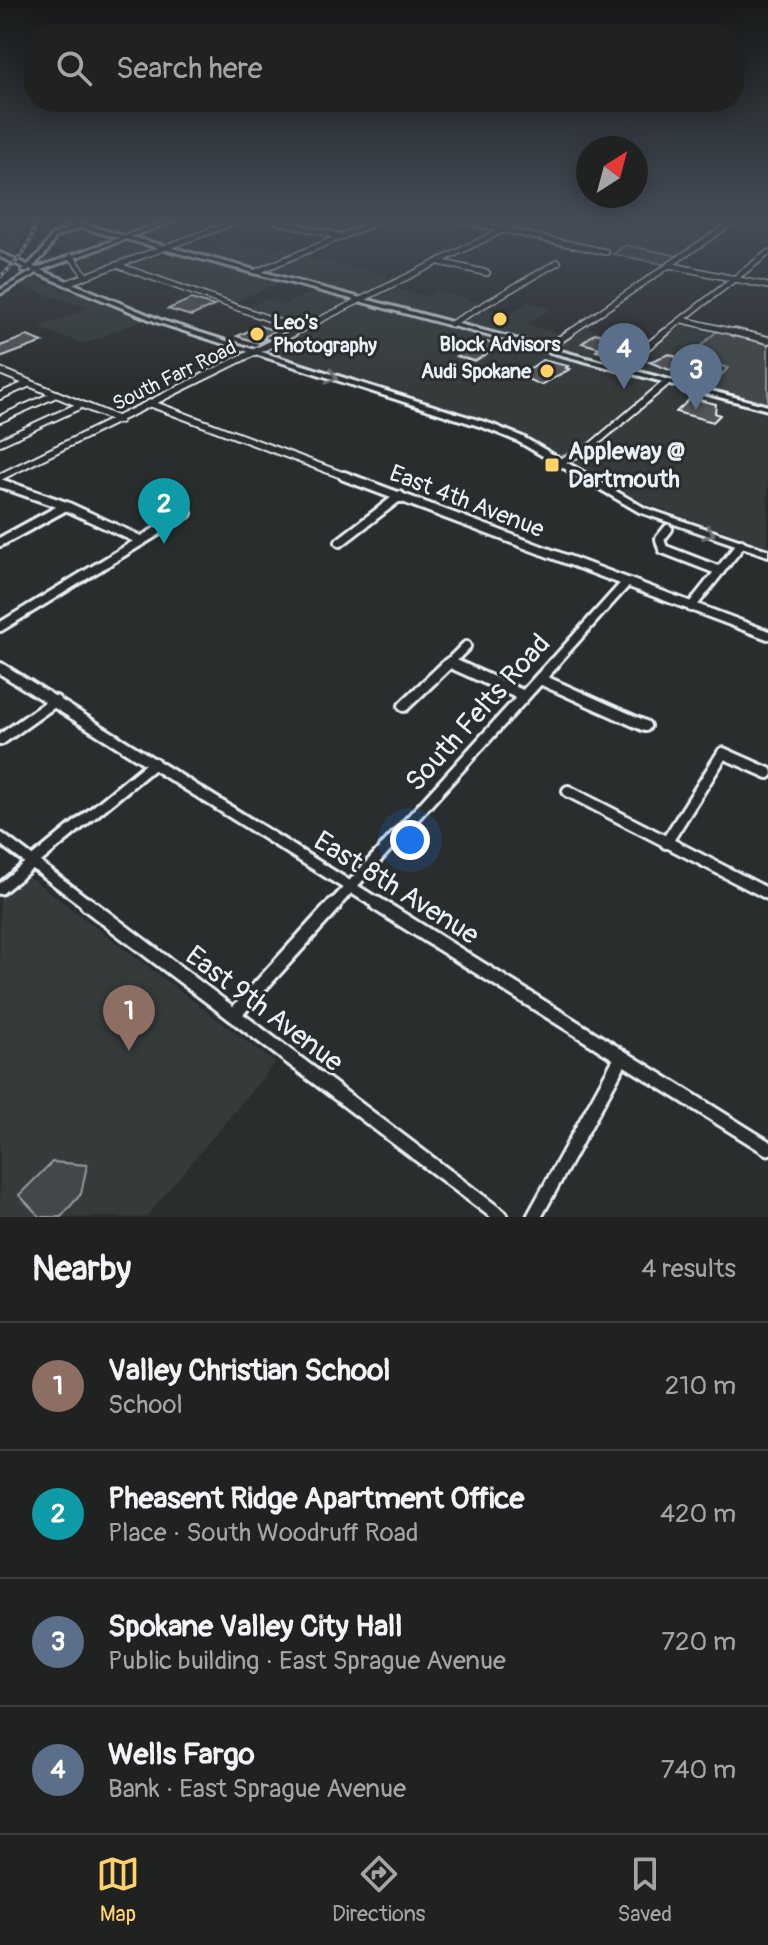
<!DOCTYPE html>
<meta charset="utf-8">
<style>
:root{--surface:#202222;--page:#2d2f2f;--text:#f1f3f6;--muted:#a2a4a5;--line:#3d3f40;--accent:#ffd166}
body{margin:0;font-family:Pangolin,sans-serif;background:var(--page);color:var(--text)}
.compass{position:absolute;left:576px;top:136px;width:72px;height:72px;border-radius:50%;background:var(--surface);box-shadow:0 4px 20px #0003;rotate:36deg}
.you{position:absolute;left:410px;top:840px;width:28px;height:28px;margin:-20px;border:6px solid #fff;border-radius:50%;background:#1a73e8;box-shadow:0 0 0 12px #1a73e833}
.badge{display:grid;place-items:center;width:52px;height:52px;border-radius:50%;background:var(--accent);color:#fff;font-size:26px;font-weight:700}
.pin{position:absolute;translate:-50% -66px;filter:drop-shadow(0 2px 4px #0008)}
.pin::after{content:'';position:absolute;top:42px;width:28px;height:24px;background:inherit;clip-path:polygon(0 0,100% 0,50% 100%)}
.list{margin:0;padding:0;list-style:none}
h2{display:flex;justify-content:space-between;align-items:center;height:104px;margin:0;padding:0 32px;font-size:34px}
h2 small{font-size:26px;font-weight:400;color:var(--muted)}
.list li{display:grid;grid-template-columns:52px 1fr auto;gap:24px;align-items:center;box-sizing:border-box;height:128px;padding:0 32px;border-top:2px solid var(--line)}
.list b{display:block;font-size:30px;white-space:nowrap}
.list p{margin:0;font-size:26px;white-space:nowrap;color:var(--muted)}
.list em{font-size:26px;font-style:normal;color:var(--muted)}
.icon{flex:none;width:44px;height:44px;fill:none;stroke:currentColor;stroke-width:2;stroke-linecap:round;stroke-linejoin:round}
.map{position:relative;flex:none;width:768px;height:1217px;overflow:hidden}
.search{position:absolute;background:var(--surface);box-shadow:0 4px 20px #0003;left:24px;right:24px;top:24px;height:88px;display:flex;align-items:center;gap:20px;box-sizing:border-box;padding:0 28px;border-radius:32px;color:var(--muted);font-size:30px}
.sheet{height:616px;background:var(--surface)}
nav{display:flex;justify-content:space-around;align-items:center;box-sizing:border-box;height:112px;border-top:2px solid var(--line);background:var(--surface);font-size:22px;color:var(--muted)}
nav a{display:grid;justify-items:center;gap:4px}
nav .on{color:var(--accent)}
.map>svg:first-child{display:block}
</style>
<div class="map">
<svg width="768" height="1217" viewBox="0 0 768 1217">
<rect width="100%" height="100%" fill="#2a2d2e"/>
<filter id="ink" filterUnits="userSpaceOnUse"><feTurbulence type="fractalNoise" baseFrequency=".0125" numOctaves="2"/><feDisplacementMap in="SourceGraphic" scale="16" xChannelSelector="R" yChannelSelector="G"/><feConvolveMatrix kernelMatrix="1 2 1 2 8 2 1 2 1" color-interpolation-filters="sRGB"/></filter>
<g filter="url(#ink)">
<path fill="#363a3b" d="M27 221 25 236 15 254 0 248V221Z
M174 221H233L169 244 137 235Z
M525 221 570 224 573 221H658L715 232 679 256 626 246 613 254 556 240 564 234 519 225Z
M79 228 117 237 73 254 58 236Z
M124 239 158 248 88 273H84L74 257Z
M233 242 272 251 283 247 302 252 259 268 203 253Z
M179 253 283 281 232 303 123 265 146 255 162 259Z
M298 256 348 266 399 279 361 296 267 270Z
M27 278 89 298 142 320 85 344 39 328 88 308 16 285Z
M392 288 426 296 436 291 482 303 451 319 372 298Z
M317 290 353 301 301 326 246 308 265 299 286 304Z
M529 302 551 308 527 325 562 334 543 344 461 321 483 308 510 315Z
M363 303 656 382 658 384 582 449 561 456 502 427 266 351Z
M685 323 718 330 690 356 729 368 709 388 630 366Z
M583 327 646 343 617 363 556 347Z
M668 386 768 412V546L644 503 573 463Z
M28 876 275 1063 146 1217H0V898Z"/>
<path fill="#424648" stroke="#959ca0" stroke-width="2" d="M626 245 679 256 667 265 613 254Z
M718 330 768 342V404L709 388 728 368 689 357Z
M52 1162 87 1165 81 1194 61 1217H40L19 1195Z"/>
<path fill="#535759" stroke="#e8f1f8" stroke-width="2" d="M191 299 214 306 191 316 168 309Z
M260 326 276 331 262 338 267 339 259 343 237 336Z
M595 333 607 336 629 340 609 354 596 351 600 348 582 343Z
M27 336 43 342 0 358V346Z
M479 340 500 346 475 361 456 356Z
M669 354 701 367 697 368 714 375 709 379 680 374 649 362Z
M542 360 568 366 566 368 570 369 541 385 520 376Z
M691 398 716 404 715 413 720 415 713 422 676 412Z"/>
<g fill="none" stroke-linecap="round" stroke-linejoin="round">
<g stroke="#e8f1f8" stroke-width="8">
<path id="minor-far4" d="M277 221 342 237
M463 221 606 252
M71 256 86 276
M440 262 487 273
M117 265 301 330
M669 265 768 286
M258 271 379 221
M67 283 238 221
M683 320 742 334
M451 324 558 262
M291 334 521 221
M568 334 734 221
M663 334 768 253"/>
</g>
<g stroke="#e8f1f8" stroke-width="10">
<path id="minor-far3" d="M734 332 768 340
M546 349 571 332
M619 368 666 332
M0 371 119 420
M0 396 30 383
M152 404 350 478
M0 419 56 394
M0 442 81 405
M559 462 587 450 667 382
M0 477 295 332"/>
</g>
<g stroke="#e8f1f8" stroke-width="14">
<path id="minor-far2" d="M344 476 768 635
M0 483 66 506 142 541
M668 529 660 539 663 549 720 571
M0 542 66 506
M340 542 400 496
M691 607 741 544
M0 627 187 513
M450 662 456 665
M447 665 466 646
M552 665 626 583"/>
</g>
<g stroke="#e8f1f8" stroke-width="16">
<path id="minor-far1" d="M451 663 524 696
M0 668 381 906
M540 679 645 726
M404 706 449 663
M0 740 55 701
M568 791 768 894
M0 838 90 906
M666 843 723 753 768 773
M0 889 154 763
M333 906 554 663"/>
</g>
<g stroke="#e8f1f8" stroke-width="19">
<path id="minor" d="M87 904 501 1217
M377 904 768 1148
M234 1015 335 904
M534 1217 622 1057"/>
</g>
<g stroke="#e8f1f8" stroke-width="6">
<path id="major" d="M61 221H71L125 236 165 221H173L131 237 768 406V410L126 239 41 270 163 321 491 424 523 437 645 508 768 550V556L639 512 517 441 485 428 159 323 37 273 0 294V290L33 271 30 269 27 272H23L22 271 25 268 0 257V253L28 265 42 251 52 235 75 226ZM80 227 120 238 37 268 33 267 46 253 56 237Z"/>
</g>
<use href="#minor-far4" stroke="#2a2d2e" stroke-width="5"/>
<use href="#minor-far3" stroke="#2a2d2e" stroke-width="6"/>
<use href="#minor-far2" stroke="#2a2d2e" stroke-width="8"/>
<use href="#minor-far1" stroke="#2a2d2e" stroke-width="10"/>
<use href="#minor" stroke="#2a2d2e" stroke-width="13"/>
<use href="#major" fill="#2a2d2e" fill-rule="evenodd"/>
<g stroke="#e8f1f8" stroke-width="4">
<path id="rail" d="M0 277C19 261 33 246 35 221"/>
</g>
<use href="#rail" stroke="#2a2d2e" stroke-width="2" stroke-dasharray="3" stroke-linecap="butt"/>
</g>
<defs><path id="oneway-chevron" d="M-2-3.5L2.5 0L-2 3.5" fill="none" stroke-width="1.6" stroke-linecap="round" stroke-linejoin="round" transform="scale(2)"/></defs>
<g stroke="#6c7275">
<use href="#oneway-chevron" transform="translate(332 377) rotate(18)"/>
<use href="#oneway-chevron" transform="translate(709 533) rotate(19)"/>
</g>
</g>
<linearGradient id="sky" x2="0" y2="1"><stop stop-color="#171919"/><stop offset="0.56" stop-color="#444c57"/><stop offset="1" stop-color="#444c57" stop-opacity="0"/></linearGradient>
<rect width="768" height="392" fill="url(#sky)"/>
<g fill="#ffd166" stroke="#2a2d2e" stroke-width="3">
<circle cx="500" cy="319" r="8"/>
<circle cx="257" cy="334" r="8"/>
<circle cx="547" cy="371" r="8"/>
<rect x="544" y="457" width="16" height="16" rx="4"/>
</g>
<g text-anchor="middle" stroke-width="6" stroke-linejoin="round" paint-order="stroke">
<g font-size="20" font-weight="bold" fill="#e8f1f8" stroke="#2a2d2e" text-anchor="start">
<text x="273" y="329">Leo's<tspan x="273" dy="23">Photography</tspan></text>
<text x="500" y="351" text-anchor="middle">Block Advisors</text>
<text x="531" y="378" text-anchor="end">Audi Spokane</text>
</g>
<g font-size="20" fill="#e8f1f8" stroke="#2a2d2e">
<text transform="translate(174 375) rotate(-26)" y="7">South Farr Road</text>
</g>
<g font-size="24" font-weight="bold" fill="#e8f1f8" stroke="#2a2d2e" text-anchor="start">
<text x="568" y="459">Appleway @<tspan x="568" dy="28">Dartmouth</tspan></text>
</g>
<g font-size="24" fill="#e8f1f8" stroke="#2a2d2e">
<text transform="translate(467 501) rotate(21)" y="8">East 4th Avenue</text>
</g>
<g font-size="28" fill="#e8f1f8" stroke="#2a2d2e">
<text transform="translate(477 712) rotate(-48)" y="10">South Felts Road</text>
<text transform="translate(397 887) rotate(32)" y="10">East 8th Avenue</text>
<text transform="translate(265 1008) rotate(37)" y="10">East 9th Avenue</text>
</g>
</g>
</svg>
<svg class="compass" viewBox="-18 -18 36 36"><path d="M0-13l5 13h-10z" fill="#e53935"/><path d="M0 13l5-13h-10z" fill="#a2a4a5"/></svg>
<div class="you"></div>
<div class="pin badge" style="left:129px;top:1051px;background:#8d6e63">1</div>
<div class="pin badge" style="left:164px;top:544px;background:#0f9aa8">2</div>
<div class="pin badge" style="left:696px;top:410px;background:#5c6f8a">3</div>
<div class="pin badge" style="left:624px;top:389px;background:#5c6f8a">4</div>
<div class="search"><svg class="icon" aria-label="search" viewBox="0 0 24 24"><circle cx="10" cy="10" r="6"/><path d="M15 15l6 6"/></svg>Search here</div>
</div>
<section class="sheet">
<h2>Nearby<small>4 results</small></h2>
<ul class="list">
<li><span class="badge" style="background:#8d6e63">1</span><div><b>Valley Christian School</b><p>School</p></div><em>210 m</em></li>
<li><span class="badge" style="background:#0f9aa8">2</span><div><b>Pheasent Ridge Apartment Office</b><p>Place · South Woodruff Road</p></div><em>420 m</em></li>
<li><span class="badge" style="background:#5c6f8a">3</span><div><b>Spokane Valley City Hall</b><p>Public building · East Sprague Avenue</p></div><em>720 m</em></li>
<li><span class="badge" style="background:#5c6f8a">4</span><div><b>Wells Fargo</b><p>Bank · East Sprague Avenue</p></div><em>740 m</em></li>
</ul>
</section>
<nav>
<a class="on"><svg class="icon" aria-label="map" viewBox="0 0 24 24"><path d="M3 6l6-2 6 2 6-2v14l-6 2-6-2-6 2zM9 4v14M15 6v14"/></svg>Map</a>
<a><svg class="icon" aria-label="directions" viewBox="0 0 24 24"><path d="M12 3l9 9-9 9-9-9zM9 14v-3h6M13 9l2 2-2 2"/></svg>Directions</a>
<a><svg class="icon" aria-label="saved" viewBox="0 0 24 24"><path d="M7 4h10v16l-5-4-5 4z"/></svg>Saved</a>
</nav>
